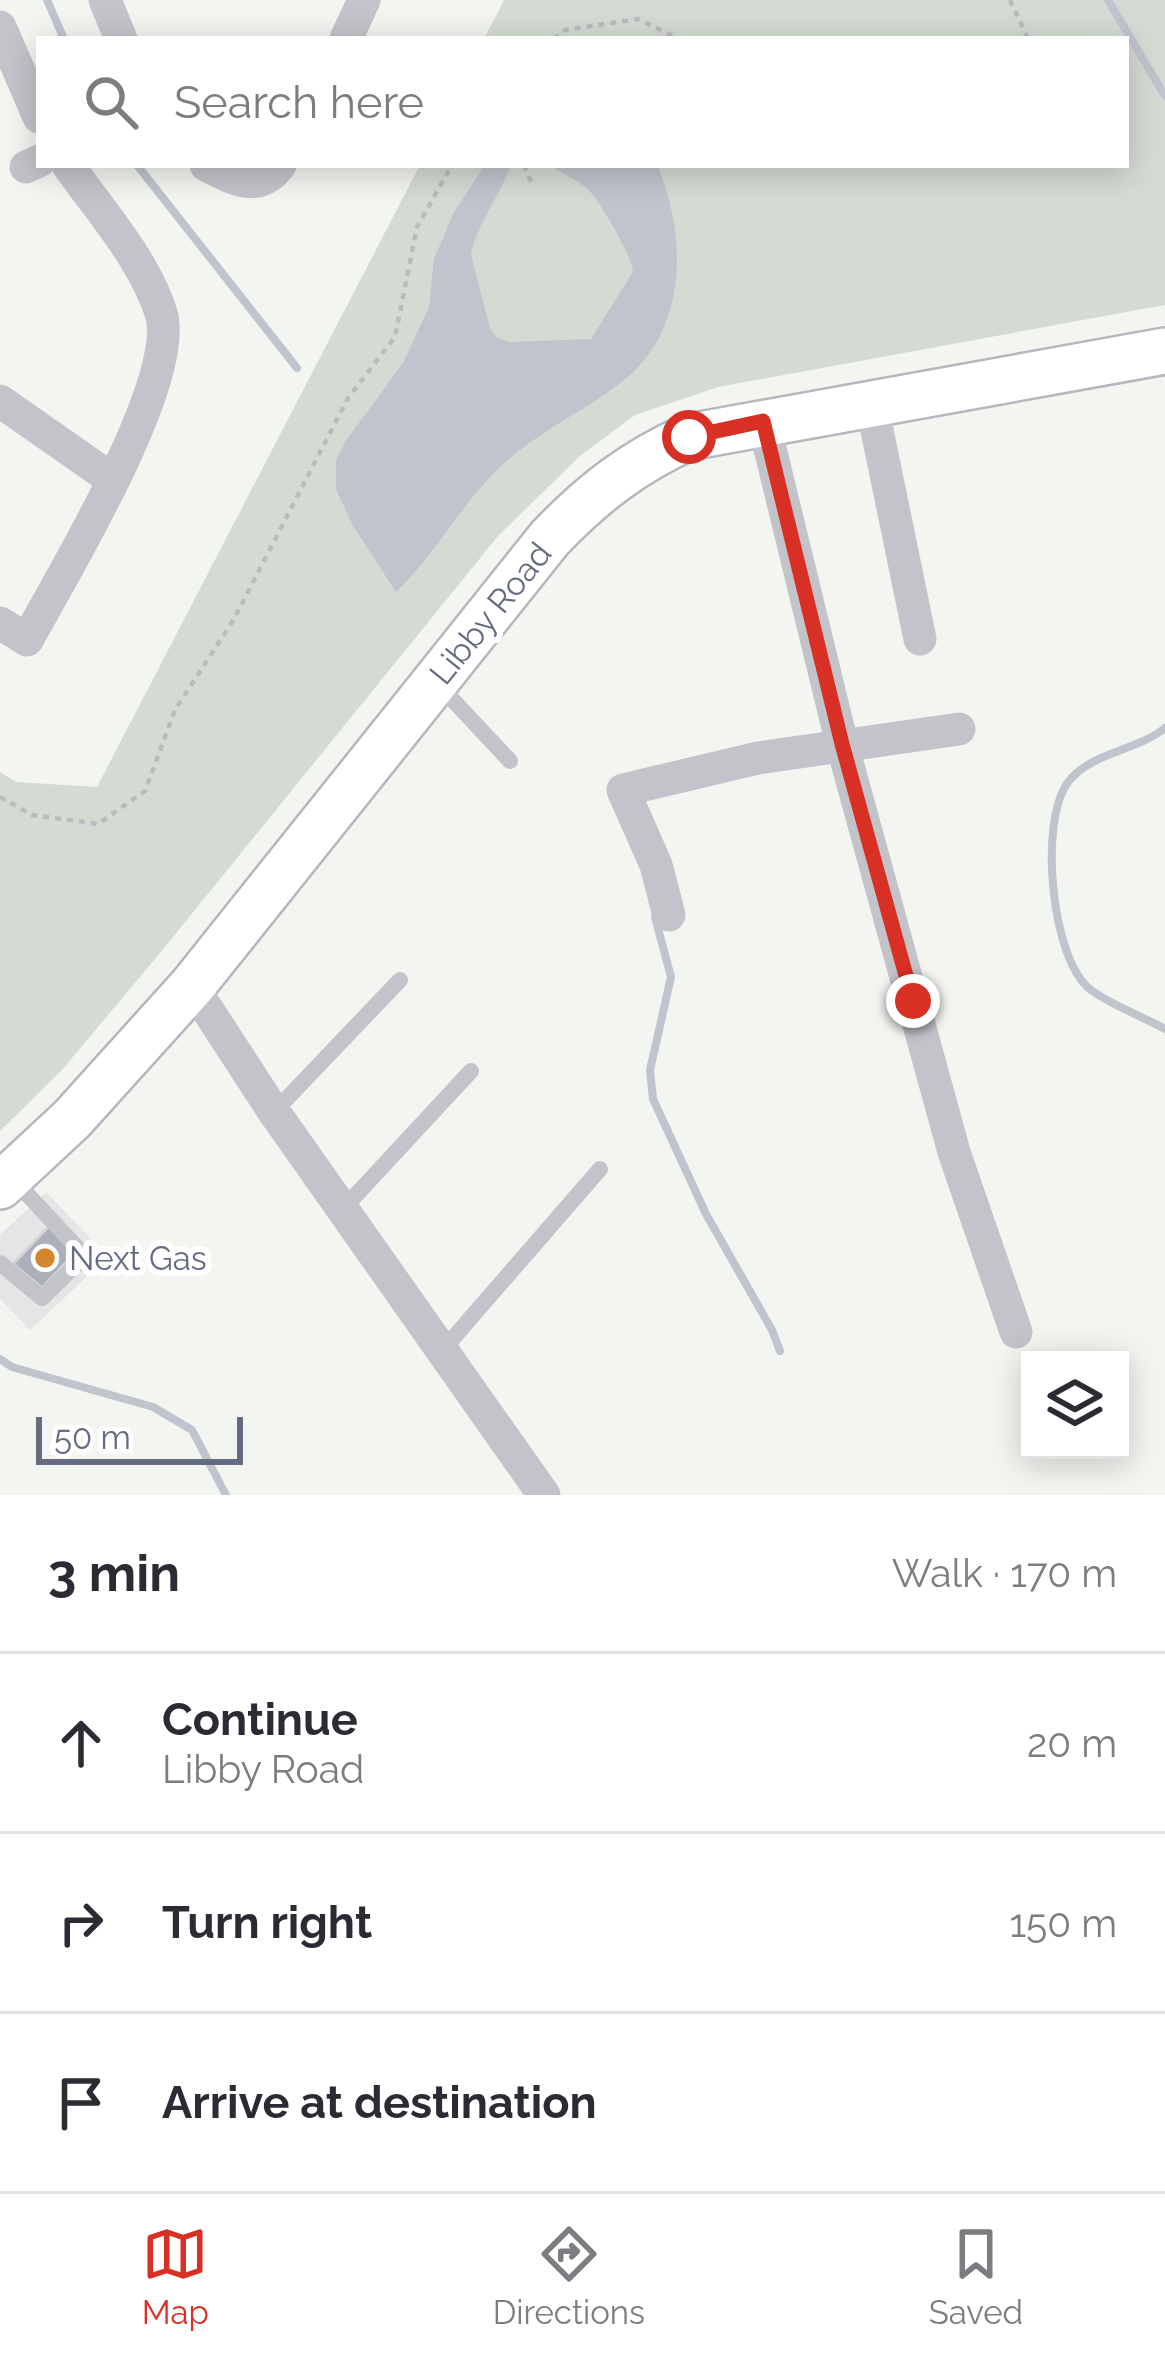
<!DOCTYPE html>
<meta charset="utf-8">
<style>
:root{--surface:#fff;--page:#f7f7f7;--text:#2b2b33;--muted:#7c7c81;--line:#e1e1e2;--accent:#d93025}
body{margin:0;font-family:Raleway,sans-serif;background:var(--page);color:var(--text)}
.controls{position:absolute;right:36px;bottom:36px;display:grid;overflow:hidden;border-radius:0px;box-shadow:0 6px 30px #0003}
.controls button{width:108px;height:108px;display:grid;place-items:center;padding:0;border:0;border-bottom:3px solid var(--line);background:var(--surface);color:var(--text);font:60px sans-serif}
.scale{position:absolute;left:36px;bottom:30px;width:207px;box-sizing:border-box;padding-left:12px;border:6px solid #666c80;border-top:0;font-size:33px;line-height:42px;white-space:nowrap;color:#666c80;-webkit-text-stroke:9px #fff;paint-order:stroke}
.stop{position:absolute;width:36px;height:36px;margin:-27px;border:9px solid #d93025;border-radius:50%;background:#fff}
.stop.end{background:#d93025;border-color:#fff;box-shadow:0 3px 12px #0008}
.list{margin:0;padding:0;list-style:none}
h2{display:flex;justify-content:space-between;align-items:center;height:156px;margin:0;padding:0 48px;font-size:51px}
h2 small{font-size:39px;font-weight:400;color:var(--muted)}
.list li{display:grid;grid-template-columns:78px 1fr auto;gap:36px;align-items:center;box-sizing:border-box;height:180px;padding:0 48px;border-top:3px solid var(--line)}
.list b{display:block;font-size:45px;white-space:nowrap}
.list p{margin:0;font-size:39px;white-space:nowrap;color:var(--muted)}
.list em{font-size:39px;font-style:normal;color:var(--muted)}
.icon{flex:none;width:66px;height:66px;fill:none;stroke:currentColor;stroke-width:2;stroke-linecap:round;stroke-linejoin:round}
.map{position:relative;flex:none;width:1165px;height:1495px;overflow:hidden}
.search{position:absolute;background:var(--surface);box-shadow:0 6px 30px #0003;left:36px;right:36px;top:36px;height:132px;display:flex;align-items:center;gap:30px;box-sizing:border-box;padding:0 42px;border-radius:0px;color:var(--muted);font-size:45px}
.sheet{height:696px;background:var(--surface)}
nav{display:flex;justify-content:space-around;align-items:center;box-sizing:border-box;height:168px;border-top:3px solid var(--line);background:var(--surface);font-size:33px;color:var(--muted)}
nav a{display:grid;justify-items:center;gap:6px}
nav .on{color:var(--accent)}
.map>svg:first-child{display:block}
</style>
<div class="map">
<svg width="1165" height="1495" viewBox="0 0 1165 1495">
<rect width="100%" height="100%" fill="#f3f5f1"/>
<path fill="#e4e5e4" d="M46 1192 108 1257 30 1330 0 1299V1235Z"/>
<path fill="#d3dbd3" d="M504 0H1165V305L718 387 635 415 580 456 498 536 160 953 61 1071 0 1131V772L16 782 97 787 420 165H1126V39H484Z"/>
<path fill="#c0c4cc" d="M485 165H511C501 193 474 231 471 255L490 328 496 337 509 342 591 339 633 272C632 256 598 196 584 186 574 178 560 173 550 165L658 166C687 240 689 332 618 385 583 411 543 430 510 458 464 497 439 551 396 592L352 524 336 489V461L345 442 403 363 429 307 434 259 454 212Z"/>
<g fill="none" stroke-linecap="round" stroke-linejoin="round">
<path stroke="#c0c4cc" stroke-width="8" d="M47 0 64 39
M1108 0 1165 96
M137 165 297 368
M1165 728C1137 751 1092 752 1069 781 1038 819 1051 961 1091 990 1113 1006 1142 1016 1165 1029
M655 917 671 977 650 1070 653 1099 706 1214 772 1330 780 1351
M0 1359 12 1367 153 1407 192 1430 226 1495"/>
</g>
<path fill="#abafb7" stroke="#d5d6d4" stroke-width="3" d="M49 1226 77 1251 42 1288 13 1264Z"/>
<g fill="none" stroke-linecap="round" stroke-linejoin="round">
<g stroke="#b5b7bd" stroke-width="50">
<path id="secondary" d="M0 1186 72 1119 192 986 550 538C592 494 633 462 689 437L1165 351"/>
</g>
<path stroke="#babbbe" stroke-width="4.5" stroke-dasharray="6 6" stroke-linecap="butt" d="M1010 0 1028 39
M554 39 565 30 638 19 679 39
M524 165 533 187
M0 797 32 815 98 824 145 791 175 710 234 619 348 398 395 337 417 227 452 165"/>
<path stroke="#c3c4c9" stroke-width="16" d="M436 682 510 761
M274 1112 400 980
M343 1209 471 1071
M0 1263 42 1298 85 1256 12 1178
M442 1351 600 1169"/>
<path stroke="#c3c4c9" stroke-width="33" d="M105 0 121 39
M0 27 39 117
M346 39 364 0
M206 165C234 179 258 194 280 165
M26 167 39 161
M0 401 113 480
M871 401 920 639
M763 420 842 744 954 1152 1016 1332
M0 623 27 640C62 576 182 378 161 313 144 259 100 211 68 165
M669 915 656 865 623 790 758 758 959 729
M192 986 274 1112 544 1495"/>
<use href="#secondary" stroke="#fff" stroke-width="45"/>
</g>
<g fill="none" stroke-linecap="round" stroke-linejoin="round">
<path stroke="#d93025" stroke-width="15" d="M689 437 763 421 842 744 913 1001"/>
</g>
<circle fill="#d58730" stroke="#fff" stroke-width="4.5" cx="45" cy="1258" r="12"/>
<g text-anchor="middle" stroke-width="12" stroke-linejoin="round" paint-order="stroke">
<g font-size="33" fill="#666c80" stroke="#fff">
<text transform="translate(490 613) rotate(-51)" y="12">Libby Road</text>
</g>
<g font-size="33" fill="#666c80" stroke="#fff" text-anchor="start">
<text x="69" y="1270">Next Gas</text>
</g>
</g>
</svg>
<div class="controls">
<button><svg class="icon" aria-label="layers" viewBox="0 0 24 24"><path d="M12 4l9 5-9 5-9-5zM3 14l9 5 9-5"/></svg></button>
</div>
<div class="scale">50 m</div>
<div class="stop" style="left:689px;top:437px"></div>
<div class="stop end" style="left:913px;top:1001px"></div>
<div class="search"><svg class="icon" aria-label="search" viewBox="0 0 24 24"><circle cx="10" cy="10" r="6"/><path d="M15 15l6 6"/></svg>Search here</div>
</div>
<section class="sheet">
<h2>3 min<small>Walk · 170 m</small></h2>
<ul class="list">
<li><svg class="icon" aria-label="ahead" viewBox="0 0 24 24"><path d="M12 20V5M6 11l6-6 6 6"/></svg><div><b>Continue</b><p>Libby Road</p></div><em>20 m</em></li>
<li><svg class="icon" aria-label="right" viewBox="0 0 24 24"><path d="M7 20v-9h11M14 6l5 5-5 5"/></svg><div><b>Turn right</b></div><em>150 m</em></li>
<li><svg class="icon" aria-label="arrive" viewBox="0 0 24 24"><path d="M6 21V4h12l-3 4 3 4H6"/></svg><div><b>Arrive at destination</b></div></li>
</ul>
</section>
<nav>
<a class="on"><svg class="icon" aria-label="map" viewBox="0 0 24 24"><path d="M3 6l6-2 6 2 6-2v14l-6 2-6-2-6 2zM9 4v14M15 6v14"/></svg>Map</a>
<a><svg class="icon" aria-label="directions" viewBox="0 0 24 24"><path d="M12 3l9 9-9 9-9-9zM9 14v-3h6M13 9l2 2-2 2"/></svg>Directions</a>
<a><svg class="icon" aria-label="saved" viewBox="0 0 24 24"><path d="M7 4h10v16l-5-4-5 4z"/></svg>Saved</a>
</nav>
